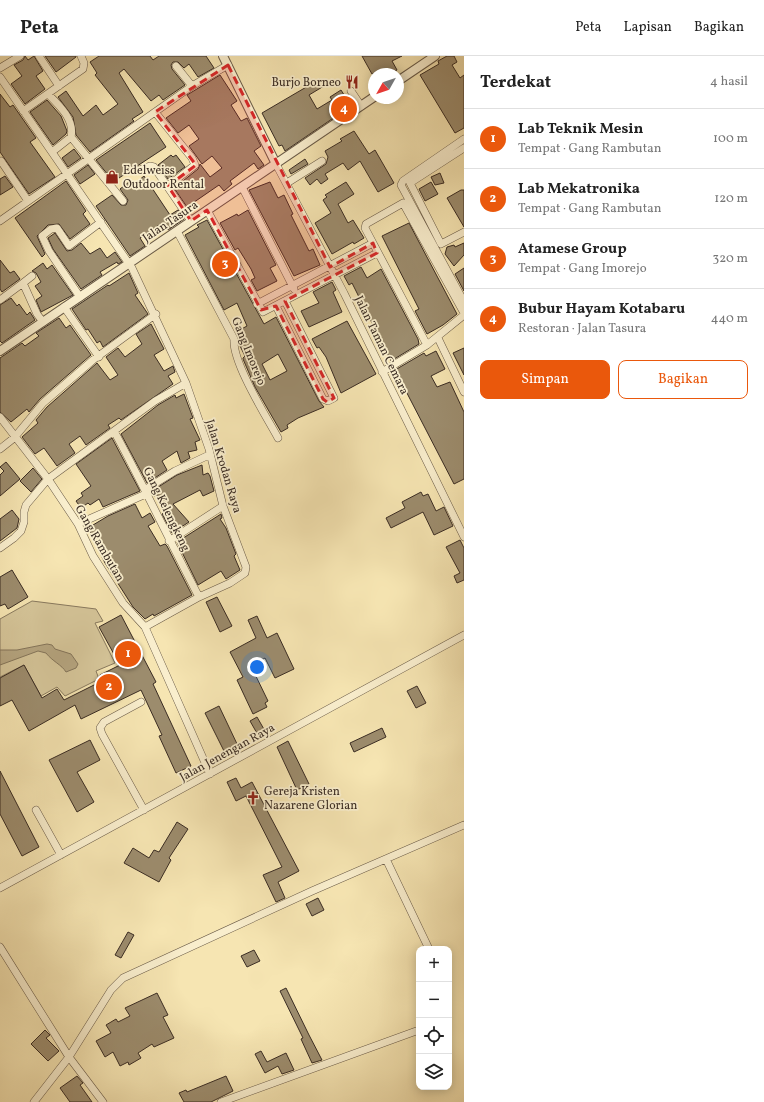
<!DOCTYPE html>
<html lang="id">
<meta charset="utf-8">
<style>
:root{--surface:#fff;--page:#f2f2f2;--text:#222;--muted:#767676;--line:#e0e0e0;--accent:#ea580c}
body{margin:0;font-family:Vollkorn,serif;background:var(--page);color:var(--text)}
.controls{position:absolute;right:12px;bottom:12px;display:grid;overflow:hidden;border-radius:8px;box-shadow:0 2px 10px #0003}
.controls button{width:36px;height:36px;display:grid;place-items:center;padding:0;border:0;border-bottom:1px solid var(--line);background:var(--surface);color:var(--text);font:20px sans-serif}
.compass{position:absolute;left:368px;top:12px;width:36px;height:36px;border-radius:50%;background:var(--surface);box-shadow:0 2px 10px #0003;rotate:230deg}
.you{position:absolute;left:257px;top:611px;width:14px;height:14px;margin:-10px;border:3px solid #fff;border-radius:50%;background:#1a73e8;box-shadow:0 0 0 6px #1a73e833}
.badge{display:grid;place-items:center;width:26px;height:26px;border-radius:50%;background:var(--accent);color:#fff;font-size:13px;font-weight:700}
.pin{position:absolute;translate:-50% -50%;border:2px solid #fff;box-shadow:0 1px 4px #0006}
.list{margin:0;padding:0;list-style:none}
h2{display:flex;justify-content:space-between;align-items:center;height:52px;margin:0;padding:0 16px;font-size:17px}
h2 small{font-size:13px;font-weight:400;color:var(--muted)}
.list li{display:grid;grid-template-columns:26px 1fr auto;gap:12px;align-items:center;box-sizing:border-box;height:60px;padding:0 16px;border-top:1px solid var(--line)}
.list b{display:block;font-size:15px;white-space:nowrap}
.list p{margin:0;font-size:13px;white-space:nowrap;color:var(--muted)}
.list em{font-size:13px;font-style:normal;color:var(--muted)}
.actions{display:flex;gap:8px;padding:12px 16px}
.actions a{flex:1;padding:9px 0;border:1px solid var(--accent);border-radius:8px;text-align:center;font-size:14px;color:var(--accent)}
.actions .main{background:var(--accent);color:#fff}
.icon{flex:none;width:22px;height:22px;fill:none;stroke:currentColor;stroke-width:2;stroke-linecap:round;stroke-linejoin:round}
.map{position:relative;flex:none;width:464px;height:1046px;overflow:hidden}
header{display:flex;align-items:center;gap:24px;box-sizing:border-box;height:56px;padding:0 20px;background:var(--surface);border-bottom:1px solid var(--line)}
header strong{font-size:19px}
nav{display:flex;gap:22px;margin-inline-start:auto;font-size:14px}
main{display:flex}
aside{flex:1;background:var(--surface)}
.map>svg:first-child{display:block}
</style>
<header>
<strong>Peta</strong>
<nav><a>Peta</a><a>Lapisan</a><a>Bagikan</a></nav>
</header>
<main>
<div class="map">
<svg width="464" height="1046" viewBox="0 0 464 1046">
<rect width="100%" height="100%" fill="#f6e5b2"/>
<filter id="stains"><feTurbulence type="fractalNoise" baseFrequency=".005" numOctaves="4"/><feColorMatrix values="0 0 0 0 .2 0 0 0 0 .09 0 0 0 0 .02 0 0 0 .5 -.17"/></filter>
<radialGradient id="worn" r=".72"><stop offset=".6" stop-color="#630" stop-opacity="0"/><stop offset="1" stop-color="#630" stop-opacity=".3"/></radialGradient>
<path fill="#d6c69a" stroke="#88795e" d="M32 545 96 553 103 565 95 567 115 607 96 615 99 623 65 640 57 631 41 640 24 609 0 621V563Z"/>
<path fill="#b6a681" stroke="#84755b" d="M47 588 52 589 55 593 71 598 78 608 76 612 66 616C62 609 52 605 46 597L38 595 0 609V594H17Z"/>
<path fill="#9c8c6d" stroke="#3a2c23" fill-rule="evenodd" d="M25 0 28 4 34 0 43 15 36 20 45 33 25 48 11 28 22 20 14 9 23 4Z
M45 0H76V1L56 16Z
M99 0H150L153 4 159 0H206L214 12 198 21 189 8 184 12 178 6H173L171 9 172 13 185 29 163 44 159 39 151 45 124 13 119 17 143 56 132 63 134 65 90 96 76 79 73 61 58 41 66 35 83 60 96 49 103 59 118 48 95 19 97 17 90 6Z
M362 0H402L392 5 397 14 390 18H372Z
M447 0H454L457 6 452 9 460 22 464 19V72L455 77 420 19 439 8 438 5Z
M220 19 237 45 231 49 241 65 247 62 261 90 254 95 264 109 258 113 254 107 230 125 232 128 224 135 219 129 187 151 174 132 198 113 200 108 210 121 222 112 212 100 202 108 189 90 199 83 189 69 178 77 166 62 191 45 187 39Z
M320 23 324 30 309 39 317 53 332 44 330 41 341 34 351 50 285 95 282 89 279 90 262 57Z
M0 38 10 51 13 49 36 82 30 86 55 121 29 138 0 96Z
M47 44 61 60 67 75 66 78 53 89 30 56Z
M150 67 166 91 119 122 114 115 108 119 96 104Z
M354 75 369 98 375 94 394 127 378 136 360 105 348 114 343 107 325 118 328 123 321 128 317 123 310 129 305 122 326 108 328 101 325 95 342 85 340 83Z
M74 93 81 102 68 111 62 102Z
M171 99 173 101 176 99 185 111 168 123 158 109Z
M305 103 308 108 291 118 289 114Z
M88 109 95 118 80 128 74 119Z
M440 117 444 127 435 129 431 121Z
M5 120 13 131 0 139V123Z
M144 120 170 159 178 154 184 163 168 174 162 167 140 182 145 190 130 200 96 150 112 139 121 149H126L128 144 120 133 129 126 132 130Z
M66 125 86 155 83 158 90 168 70 183 59 168 48 169 37 180 45 198 42 201 15 162Z
M270 126 278 142 284 139 293 158 291 159 309 195 313 193 320 209 294 220 249 134Z
M346 126 354 138 338 148 348 167 353 164 364 182 354 188 353 186 332 198 315 167 331 157 323 144 327 141 325 139Z
M431 126 438 138 425 145 419 133Z
M461 134H464V171L447 142Z
M248 154 276 209 270 212 277 225 257 235 251 224 255 222 251 213 238 192 235 194 220 167 237 158 238 160Z
M207 164 264 268 276 261 319 345 324 351 298 362 287 369 288 372 281 376 255 331 243 303V302L245 300 240 290 236 276 247 270 237 247 224 254 185 179 199 171 197 169ZM278 298 287 315 270 324 262 308Z
M409 167 457 258 443 269 427 278 415 255 419 253 382 180Z
M55 177 67 195 72 194 81 187 90 198 100 192 107 202 115 196 122 206 118 208 117 206 100 216 102 219 81 233 53 193 48 182Z
M464 187V199L454 210 445 198 447 191 454 189 455 191Z
M0 204 10 217 14 215 20 223 2 236 0 233Z
M43 207 47 213 52 209 73 239 41 256 36 244 42 240 35 230 41 226 36 217 32 215Z
M361 211 367 222 381 213 418 283 419 288 391 305 352 227 349 229 344 220Z
M464 212V235L455 218Z
M129 217 138 237 135 239 148 258 103 291 100 285 97 287 88 273 86 274 72 253 108 229 109 230Z
M332 226 336 234 333 236 342 256 309 271 301 255 319 247 313 236Z
M11 242 17 250 19 248 27 259 30 256 35 264 2 287 0 285V249Z
M59 262 66 272 70 269 91 299 40 343 29 356 27 353 11 366 0 356V302L22 287 25 290 39 280 36 277Z
M347 265 376 318 341 337 326 301 319 291 317 292 312 283Z
M151 268 164 293 154 299 164 315 173 310 175 316 168 320 173 328 121 364 119 362 108 369 110 372 86 389 80 380 69 388 75 397 57 410 44 392 35 398 22 381 38 367 36 364 47 351 97 307 110 324 118 319 106 301 118 292 125 301 142 288 136 278Z
M464 292V319L453 297Z
M436 295 445 313 431 320 437 331 450 326 464 356V423L454 428 395 314 424 297 426 300Z
M184 338 193 362 190 363 200 384 195 386 197 394 188 396 190 402 181 407 177 395 162 405 167 414 147 427 121 378 158 349 175 339 176 342Z
M112 382 140 435 103 451 99 443 90 449 88 447 81 452 76 445 83 440 81 437 91 430 76 408Z
M6 406 20 423 0 440V419L4 415 0 411Z
M202 409 203 419 208 417 210 420 214 435 203 440 200 434 173 448 189 466 172 477 162 458 166 455 157 439 154 440 152 435 177 419Z
M33 412 42 423 31 436 20 425Z
M421 436 423 440 428 438 436 455 444 451 453 470 434 479 423 456 391 472 386 462 405 452 402 446Z
M135 448 142 462 150 457 155 466 148 470 160 490 165 488 167 490 192 539 154 560 153 558 145 563 133 551 105 507 88 472 108 460Z
M12 454 19 463 17 472 0 485V463Z
M221 458 222 462 220 463 226 472 236 498 234 500 240 514 226 523 221 515 198 529 177 486Z
M460 484 464 492V524L457 527 454 520 460 517 446 491Z
M12 514 28 541 8 553 5 548 0 550V521Z
M217 541 232 570 220 576 206 546Z
M121 559 156 626 153 628 191 710 176 717 159 680 162 679 141 634 81 663 75 649 29 675 12 644 0 650V622L24 609 42 642 57 633 64 644 102 625 100 619 120 609 99 571Z
M257 560 267 582 277 577 294 613 275 622 265 602 251 610 268 645 265 647 267 651 253 658 237 624 243 621 230 596 256 582 248 564Z
M417 630 426 647 416 652 407 635Z
M219 650 238 690 225 697 205 657Z
M257 661 265 675 258 679 250 665Z
M382 672 386 681 354 696 350 687Z
M90 684 100 704 77 716 94 746 77 756 49 704Z
M288 685 309 728 297 734 277 691Z
M0 715 39 791 22 800 0 758Z
M236 722 241 732 252 726 299 815 278 826 285 842 276 846 263 819 282 811 246 740 236 745 227 726Z
M177 766 188 773 169 802 171 804 159 826 124 807 133 792 149 802 154 794 159 796Z
M318 842 324 854 312 860 306 848Z
M128 876 134 879 121 902 115 899Z
M254 894 260 905 247 911 241 900Z
M286 932 309 979 322 1004 312 1007 301 983 303 982 280 935Z
M157 937 168 959 163 961 174 982 154 991 152 988 138 997 141 1002 129 1009 128 1006 120 1010 113 996 105 1001 96 985 111 977 106 969 116 963 118 966 130 960 125 952Z
M45 974 50 979 46 982 59 995 48 1005 31 988Z
M261 995 267 1006 286 997 294 1014 282 1018 278 1010 265 1017 255 998Z
M77 1020 83 1027 80 1029 92 1046H70L60 1032Z
M226 1020 233 1035 211 1046H184L179 1037 186 1034 187 1036Z"/>
<g fill="none" stroke-linecap="round" stroke-linejoin="round">
<g stroke="#695a47" stroke-width="8">
<path id="minor" d="M39 0 59 30
M176 10 192 30
M0 12 20 0
M0 21 132 212 186 327 209 393 223 450 246 511 245 517 230 527 199 541 145 571
M351 35 361 50
M48 38C59 49 75 64 71 81
M23 55 83 13 84 7 81 0
M155 56 192 102 195 109 168 130
M464 83 403 125 401 129 464 246
M464 92 410 127 441 188 464 176
M52 96 71 81 123 145
M1 105 28 145
M276 108 344 237 464 481
M137 115 150 110 154 111 191 165
M287 127 322 105
M242 131 294 233
M207 154 263 256 377 197
M0 165 192 30 228 9
M177 175 234 283C232 306 266 360 278 382
M32 220 23 227 37 258 43 266
M80 241 49 195 42 180 51 173 57 172 69 190 101 166
M0 244 23 227
M257 248 373 187
M276 250 323 343 328 345 334 342 285 245
M64 251 99 301
M438 282 464 336
M427 289 365 172 366 168 403 147 464 257
M382 316 427 289 464 259
M0 361 48 423 78 468 93 500 123 547 145 571 210 718
M114 375C144 430 170 486 199 541
M0 393 14 382 43 347 93 304 156 258
M146 433 175 415 209 399
M78 468 148 437
M169 485 223 450
M0 492 14 482 21 475 24 466V456L26 449 48 423 155 345 186 327
M141 646 104 666 100 672 102 678 144 754
M36 754 61 799
M386 803 429 893
M0 832 464 579
M0 891 69 1001 34 1046
M103 1046 69 1001 111 934 123 922 312 835 464 769
M221 1046 419 974"/>
</g>
<g stroke="#695a47" stroke-width="10">
<path id="tertiary" d="M223 0 276 108
M398 25 435 0
M0 295 374 41"/>
</g>
<use href="#minor" stroke="#f9eecd" stroke-width="7"/>
<use href="#tertiary" stroke="#f9eecd" stroke-width="8"/>
</g>
<path fill="#d62828" fill-opacity="0.2" stroke="#d62828" stroke-width="3" stroke-dasharray="8 5" stroke-linejoin="round" d="M228 9 330 211 373 187 377 197 285 245 334 342 327 346 323 343 276 250 261 254 207 154 191 165 168 130 196 109 155 56Z"/>
<defs>
<g id="restaurant-bare" transform="scale(1.08)"><path d="M-5-6h1v4h1v-4h1v4h1v-4h1v5L-1.5 .5V6h-2V.5L-5-1ZM5-6V6H3V1.5H1.5Q1.5-4 5-6Z" fill="#8f2418" stroke="#f9eecd" stroke-width="2.5" paint-order="stroke"/></g>
<g id="shop-bare" transform="scale(1.08)"><path d="M-5-2.5h2.3a2.7 3.5 0 0 1 5.4 0H5L5.5 6h-11ZM-1.5-2.5h3a1.5 2.3 0 0 0-3 0Z" fill="#8f2418" stroke="#f9eecd" stroke-width="2.5" paint-order="stroke"/></g>
<g id="church-bare" transform="scale(1.08)"><path d="M-1.2-6h2.4v3.5h3.3v2.4h-3.3V6h-2.4V-.1h-3.3v-2.4h3.3Z" fill="#8f2418" stroke="#f9eecd" stroke-width="2.5" paint-order="stroke"/></g>
</defs>
<g fill-rule="evenodd">
<use href="#restaurant-bare" x="352" y="26"/>
<use href="#shop-bare" x="112" y="121"/>
<use href="#church-bare" x="253" y="742"/>
</g>
<g text-anchor="middle" stroke-width="3.5" stroke-linejoin="round" paint-order="stroke">
<g font-size="12" fill="#3a2c23" stroke="#f9eecd" text-anchor="start">
<text x="341" y="30" text-anchor="end">Burjo Borneo</text>
<text x="123" y="118">Edelweiss<tspan x="123" dy="14">Outdoor Rental</tspan></text>
<text x="264" y="739">Gereja Kristen<tspan x="264" dy="14">Nazarene Glorian</tspan></text>
</g>
<g font-size="12" fill="#3a2c23" stroke="#f9eecd">
<text transform="translate(170 165) rotate(-34)" y="4">Jalan Tasura</text>
<text transform="translate(382 289) rotate(64)" y="4">Jalan Taman Cemara</text>
<text transform="translate(249 295) rotate(68)" y="4">Gang Imorejo</text>
<text transform="translate(224 410) rotate(73)" y="4">Jalan Krodan Raya</text>
<text transform="translate(167 453) rotate(64)" y="4">Gang Kelengkeng</text>
<text transform="translate(100 487) rotate(60)" y="4">Gang Rambutan</text>
<text transform="translate(227 696) rotate(-29)" y="4">Jalan Jenengan Raya</text>
</g>
</g>
<rect width="100%" height="100%" filter="url(#stains)"/>
<rect width="100%" height="100%" fill="url(#worn)"/>
</svg>
<div class="controls">
<button>+</button>
<button>−</button>
<button><svg class="icon" aria-label="locate" viewBox="0 0 24 24"><circle cx="12" cy="12" r="6"/><path d="M12 2v4M12 18v4M2 12h4M18 12h4"/></svg></button>
<button><svg class="icon" aria-label="layers" viewBox="0 0 24 24"><path d="M12 4l9 5-9 5-9-5zM3 14l9 5 9-5"/></svg></button>
</div>
<svg class="compass" viewBox="-18 -18 36 36"><path d="M0-13l5 13h-10z" fill="#e53935"/><path d="M0 13l5-13h-10z" fill="#767676"/></svg>
<div class="you"></div>
<div class="pin badge" style="left:128px;top:598px">1</div>
<div class="pin badge" style="left:109px;top:631px">2</div>
<div class="pin badge" style="left:225px;top:208px">3</div>
<div class="pin badge" style="left:344px;top:53px">4</div>
</div>
<aside>
<h2>Terdekat<small>4 hasil</small></h2>
<ul class="list">
<li><span class="badge">1</span><div><b>Lab Teknik Mesin</b><p>Tempat · Gang Rambutan</p></div><em>100 m</em></li>
<li><span class="badge">2</span><div><b>Lab Mekatronika</b><p>Tempat · Gang Rambutan</p></div><em>120 m</em></li>
<li><span class="badge">3</span><div><b>Atamese Group</b><p>Tempat · Gang Imorejo</p></div><em>320 m</em></li>
<li><span class="badge">4</span><div><b>Bubur Hayam Kotabaru</b><p>Restoran · Jalan Tasura</p></div><em>440 m</em></li>
</ul>
<div class="actions"><a class="main">Simpan</a><a>Bagikan</a></div>
</aside>
</main>
